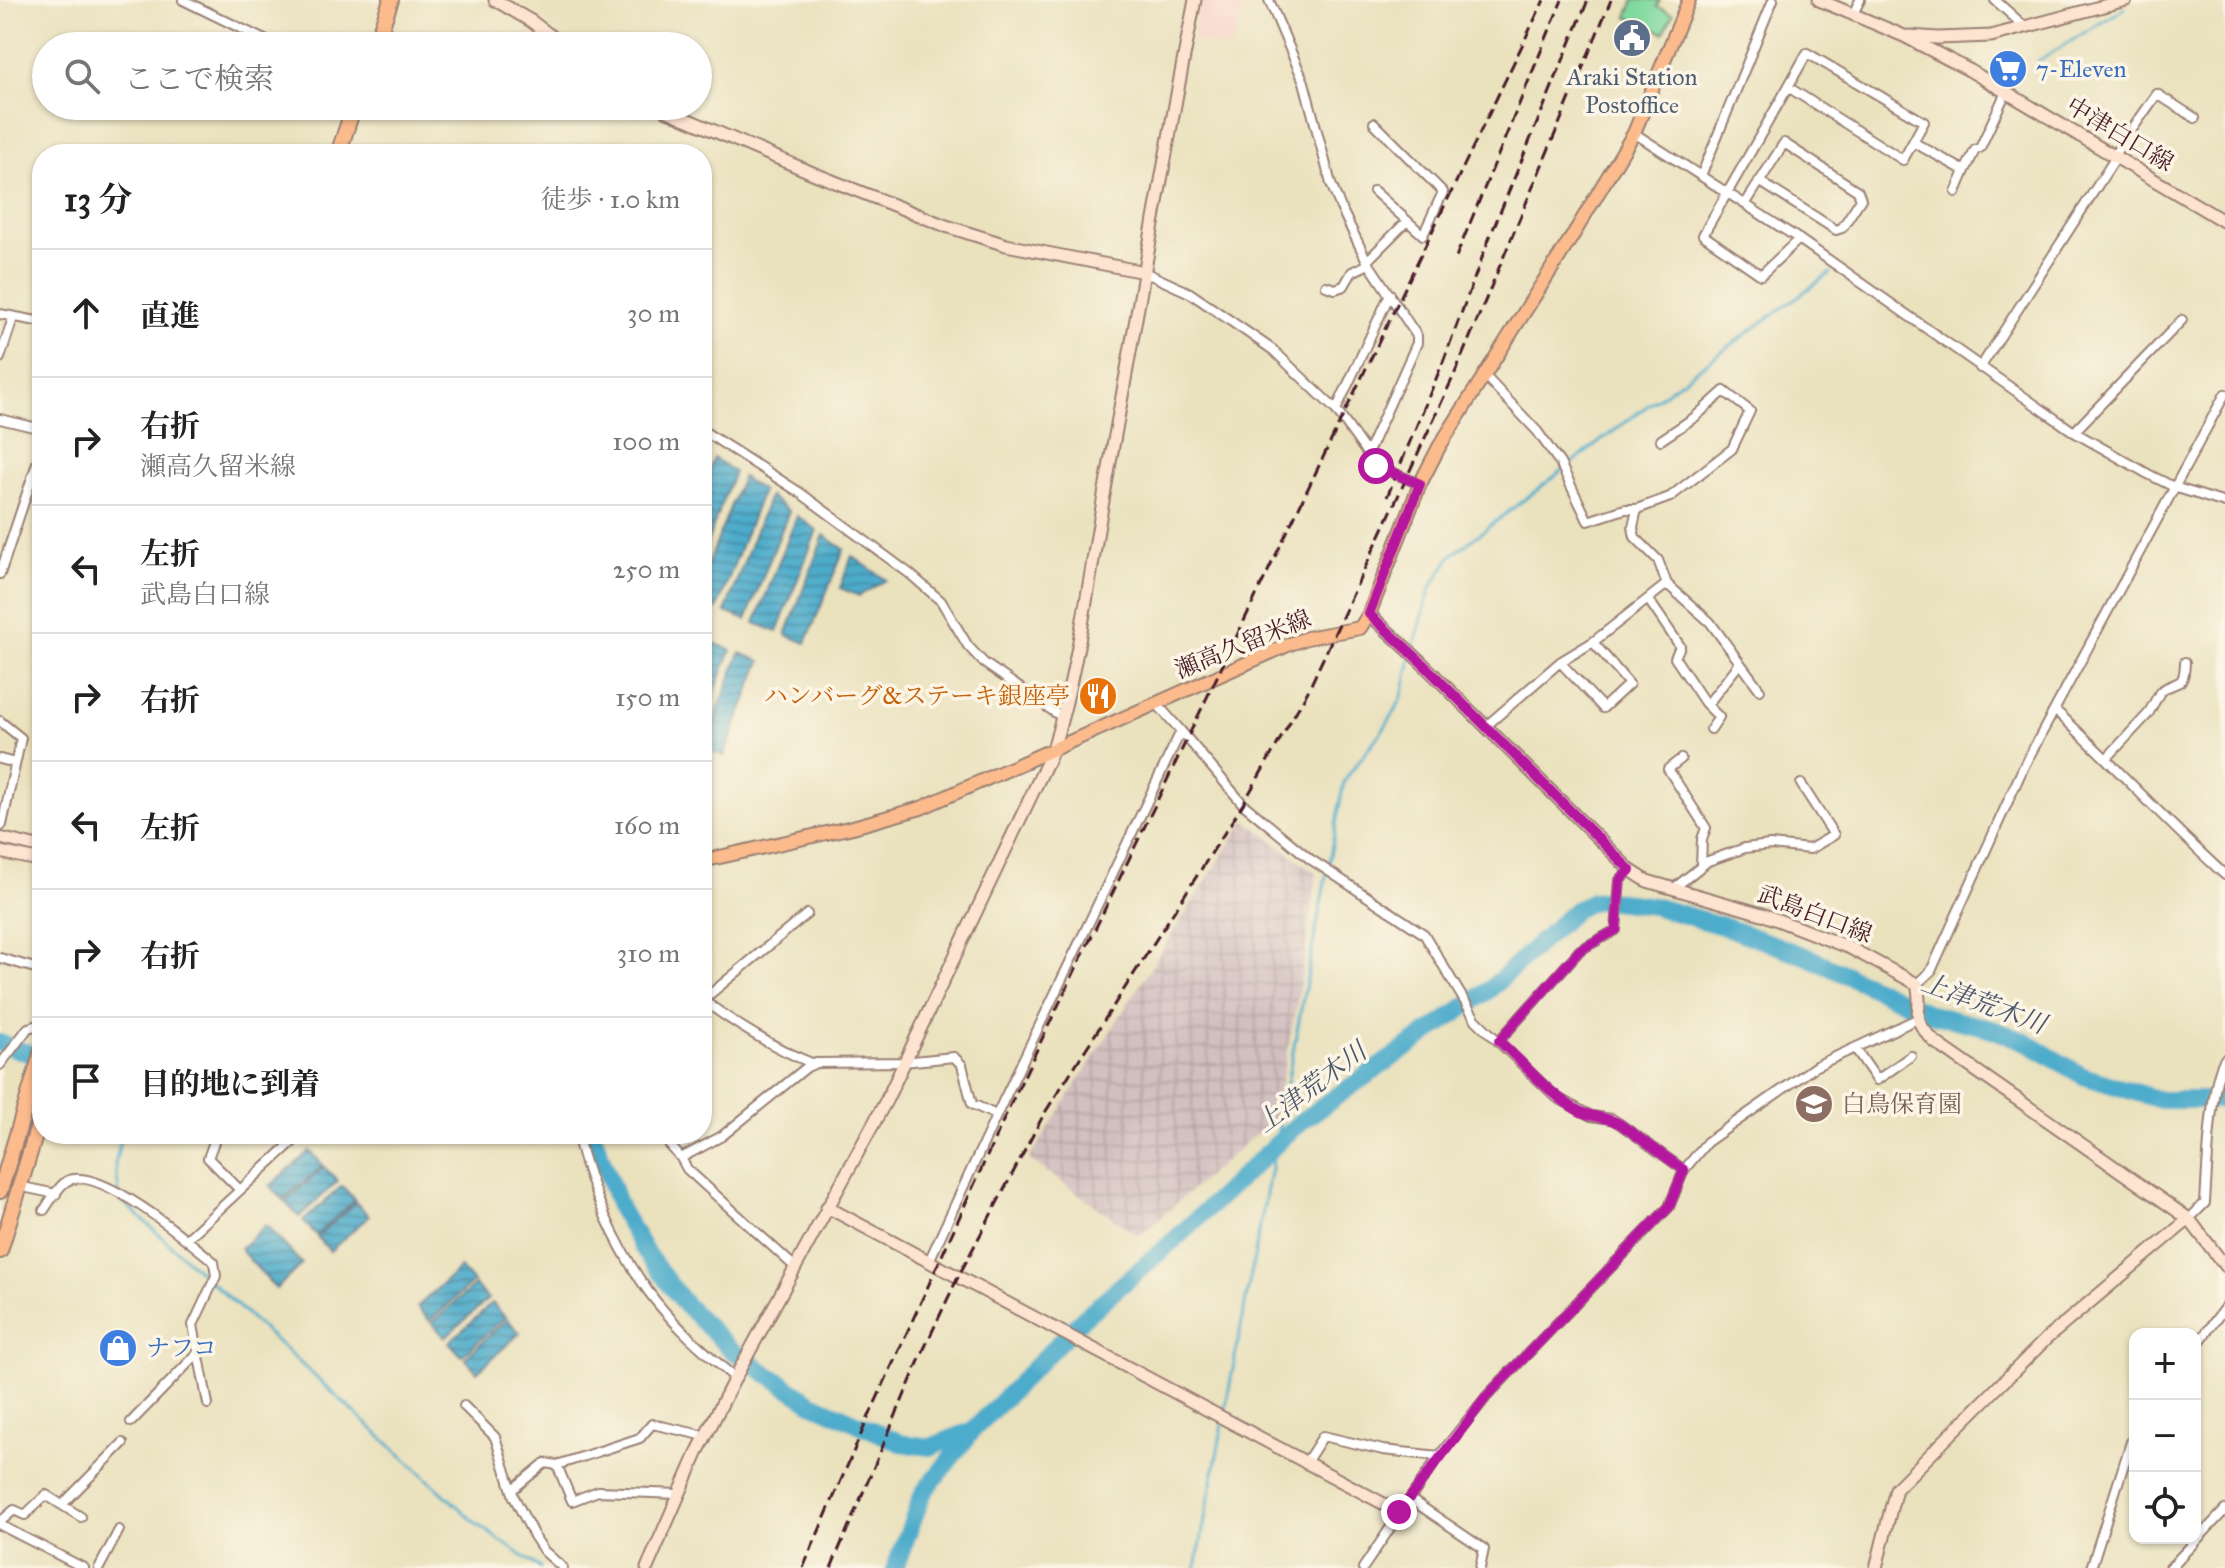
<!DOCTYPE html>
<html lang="ja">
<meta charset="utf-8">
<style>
:root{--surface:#fff;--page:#f2f2f2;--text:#222;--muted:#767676;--line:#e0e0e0}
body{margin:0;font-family:"IM FELL Great Primer","Noto Serif JP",serif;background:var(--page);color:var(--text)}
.controls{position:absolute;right:24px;bottom:24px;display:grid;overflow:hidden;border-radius:16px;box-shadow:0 2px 6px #0004}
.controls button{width:72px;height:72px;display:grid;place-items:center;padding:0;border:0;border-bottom:2px solid var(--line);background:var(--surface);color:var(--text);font:40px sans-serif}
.stop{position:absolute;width:24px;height:24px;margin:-18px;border:6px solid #b5179e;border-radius:50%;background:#fff}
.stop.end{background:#b5179e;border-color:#fff;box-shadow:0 2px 8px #0008}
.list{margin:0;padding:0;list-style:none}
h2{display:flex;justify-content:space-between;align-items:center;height:104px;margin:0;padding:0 32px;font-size:34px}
h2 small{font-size:26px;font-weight:400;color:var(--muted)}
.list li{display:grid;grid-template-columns:52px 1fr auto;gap:24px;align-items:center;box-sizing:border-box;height:128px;padding:0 32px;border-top:2px solid var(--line)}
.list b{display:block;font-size:30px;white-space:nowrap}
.list p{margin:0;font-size:26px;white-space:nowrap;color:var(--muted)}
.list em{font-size:26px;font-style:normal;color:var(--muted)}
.icon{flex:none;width:44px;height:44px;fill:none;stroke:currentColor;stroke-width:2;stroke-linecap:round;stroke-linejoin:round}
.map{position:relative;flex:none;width:2225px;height:1568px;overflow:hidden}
.search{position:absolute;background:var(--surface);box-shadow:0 2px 6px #0004;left:32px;top:32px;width:680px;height:88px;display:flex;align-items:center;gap:20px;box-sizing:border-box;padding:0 28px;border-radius:44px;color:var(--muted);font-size:30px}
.panel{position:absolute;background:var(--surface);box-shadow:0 2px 6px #0004;left:32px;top:144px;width:680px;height:1000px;border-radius:32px}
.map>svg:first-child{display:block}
</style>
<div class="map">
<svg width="2225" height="1568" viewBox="0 0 2225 1568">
<defs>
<pattern id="industrial-grid" width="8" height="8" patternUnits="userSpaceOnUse" patternTransform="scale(2)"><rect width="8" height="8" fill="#d2bfc0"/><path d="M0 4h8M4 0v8" fill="none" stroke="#b6a4a5"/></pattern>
<pattern id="water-rules" width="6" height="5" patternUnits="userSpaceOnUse" patternTransform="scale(2)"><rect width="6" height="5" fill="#4daccb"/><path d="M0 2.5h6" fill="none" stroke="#428ba5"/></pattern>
</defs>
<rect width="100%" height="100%" fill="#fcf5e5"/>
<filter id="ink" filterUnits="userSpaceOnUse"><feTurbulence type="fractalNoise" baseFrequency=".0125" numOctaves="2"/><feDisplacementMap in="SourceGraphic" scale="16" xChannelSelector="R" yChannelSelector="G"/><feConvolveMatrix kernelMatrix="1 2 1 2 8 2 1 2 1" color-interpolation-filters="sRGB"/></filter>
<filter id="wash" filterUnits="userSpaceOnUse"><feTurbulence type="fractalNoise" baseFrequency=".006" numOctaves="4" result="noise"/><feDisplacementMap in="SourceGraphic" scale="32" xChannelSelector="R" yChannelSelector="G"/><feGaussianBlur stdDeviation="1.8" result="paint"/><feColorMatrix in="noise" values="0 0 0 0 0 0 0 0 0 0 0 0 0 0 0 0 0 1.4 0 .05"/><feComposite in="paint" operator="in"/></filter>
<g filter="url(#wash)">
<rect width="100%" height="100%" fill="#eae1bd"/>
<path fill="#f7d1c7" d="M1200 0H1244L1233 48 1193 41Z"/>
<path fill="url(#industrial-grid)" d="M1245 820 1317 874 1296 1008 1274 1118 1139 1236 1029 1159Z"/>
<path fill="#7fd99f" stroke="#647c65" stroke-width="2" d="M1634 0H1660L1657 7 1673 14 1664 33 1627 17Z"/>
<path fill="url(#water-rules)" stroke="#4c667b" stroke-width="2" d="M714 458 734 472 702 555V489Z
M742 477 762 491 717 609 702 603V580Z
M769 496 789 511 746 620 725 612Z
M797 516 817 530 777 632 755 623Z
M824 535 844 549 806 643 786 635Z
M852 556 886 580 859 596 840 588Z
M709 641 731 650 702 725V661Z
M740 653 761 661 724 756 704 748Z
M310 1151 323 1165 283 1200 270 1186Z
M324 1167 338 1181 299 1217 285 1202Z
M342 1186 355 1200 316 1235 303 1221Z
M356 1202 369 1216 330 1251 317 1237Z
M266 1225 302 1264 276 1289 240 1249Z
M460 1268 473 1282 430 1321 417 1307Z
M475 1285 488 1299 445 1337 432 1323Z
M492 1303 505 1317 462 1356 449 1342Z
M507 1319 520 1333 477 1372 465 1358Z"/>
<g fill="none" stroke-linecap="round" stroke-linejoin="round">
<path stroke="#4daccb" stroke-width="3" d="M2038 61 2125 8
M1413 651 1430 589 1452 555 1636 414 1830 273
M122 1134 115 1164 120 1199 478 1525 540 1568
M1224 1416 1344 782C1361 754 1391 726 1402 696 1406 684 1408 671 1411 658
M1196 1568 1223 1423"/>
<path stroke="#4daccb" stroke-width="18" d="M0 1043 42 1058
M593 1134 620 1209 646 1253 683 1302 731 1350 812 1403 901 1443 930 1447 973 1430 1082 1319 1173 1241 1300 1122 1489 990 1575 910 1593 901 1606 900 1653 906 1726 927 1808 957 1930 1014 1989 1028 2024 1041 2083 1076 2160 1100H2225
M895 1568 923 1493 971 1433"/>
</g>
</g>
<g filter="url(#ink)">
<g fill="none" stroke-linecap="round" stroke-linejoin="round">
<g stroke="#9a8074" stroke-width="12">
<path id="street" d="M183 0 277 46
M1269 0 1304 82 1331 184 1341 208 1367 261 1417 336V343L1368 452
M1995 0 2025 27
M1853 14 1860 0
M1788 87 1807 53 1924 122 1913 142
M1634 133 1799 239 2074 432 2148 474 2174 487 2225 503
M2114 155 2157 94 2195 118
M1701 176 1773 0
M1374 191 1423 235 1443 192 1374 123
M1956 192 1965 171
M1746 203 1784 143 1858 191 1861 199 1842 228 1836 230 1759 181
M1799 239 1761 275 1703 235 1788 87 1903 160 1913 142 1965 171 1975 150 1980 148 2006 92
M1367 261 1407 221
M1144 272 1190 293 1273 350 1336 410 1376 466 1420 484
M1326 286 1335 289 1344 286 1352 272 1369 264
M0 314 42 322
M0 358 13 318
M1980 368 2116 157
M1485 376 1537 431 1560 463 1588 521 1625 509H1637L1633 527 1635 537 1658 560 1667 584 1710 622 1760 690
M1336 410 1390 294
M0 419 42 429
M702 430 799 492 910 574 941 601 968 646 984 663 1063 718
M2074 432 2182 320
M1637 509 1670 497 1732 449 1750 411 1724 391 1695 417 1661 440
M0 574 42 448
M1648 599 1680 646 1675 658 1705 703 1719 717 1711 729
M1560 662 1603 708 1629 684 1593 642
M1707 705 1740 663
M2055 710C2113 763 2166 822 2225 875
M0 721 21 738 2 825
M1485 727 1560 662 1593 642 1667 584
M1181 731 1243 804 1310 859 1424 934 1476 1020 1556 1097 1591 1116 1612 1119 1620 1124 1684 1170
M2107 758 2148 714 2160 692C2177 678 2184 691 2185 662
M0 759 15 763
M1681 759 1668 769 1706 828 1702 839 1701 866
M1673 889 1708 861 1745 848 1770 845 1810 849 1834 835 1801 784
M807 914 703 1000C738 1026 773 1048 814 1064
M0 958 42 970
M1917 984 1931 971 2024 766 2225 394
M1499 1041 1580 950 1616 930 1620 880 1630 870
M1855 1048 1877 1080 1911 1056
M0 1065 28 1028 42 1024
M217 1134 208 1158 240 1190
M577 1134C590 1188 615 1245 648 1291 672 1324 704 1351 735 1378
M660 1134 681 1158 687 1169 795 1267
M681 1158 722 1136 807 1067 816 1063 903 1062 954 1057 962 1065 972 1104 996 1115
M18 1186 56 1194
M44 1210C50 1202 58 1186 67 1181 98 1164 190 1242 214 1262L216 1276 193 1325 208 1404
M2189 1219 2205 1203C2207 1175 2210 1079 2225 1059
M187 1239 301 1134
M929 1261 999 1110 1181 731 1157 704
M2195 1348 2225 1307
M464 1406 495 1437 514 1497 534 1536 544 1551 563 1568
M131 1422 197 1354
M1305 1464 1323 1436 1383 1450 1439 1456
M557 1465 572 1501 598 1491 679 1494
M512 1490 545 1463 557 1465 640 1438 652 1424 706 1436
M1410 1499 1484 1549 1480 1568
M62 1505 123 1443
M0 1522 14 1510 25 1515 46 1495 81 1517
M0 1525 84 1568
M99 1568 119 1530
M1363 1568 1439 1456 1487 1396 1669 1207 1684 1170 1707 1142 1816 1066 1917 1019
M2091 1568 2131 1442 2135 1435
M2170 1568 2225 1510"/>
</g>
<g stroke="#9a8074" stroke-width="15">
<path id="secondary" d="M495 0 531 21 564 46
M1819 0 1904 36 1969 70 2225 222
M1909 36 1938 38 1991 36 2126 0
M656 106 815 174 946 226 1006 245 1144 272
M1369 614 1419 660 1630 870 1647 881 1762 914 1850 948 1917 984C1925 1015 1906 1013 1935 1042L2189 1219 2225 1266
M0 838 42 848
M0 852 42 861
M827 1207 1399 1512
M647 1568 699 1449 735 1378 887 1099 1052 752C1079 667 1089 577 1105 490 1135 327 1163 163 1195 0
M1876 1568 1896 1489 2047 1338 2189 1219"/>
</g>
<g stroke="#9a8074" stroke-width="16">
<path id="primary" d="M702 861 853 827 921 808 1290 644 1307 638 1360 628 1369 614 1420 484 1439 447 1573 235 1634 133 1689 0"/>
</g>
<g stroke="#9a8074" stroke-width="18">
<path id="highway" d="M375 46 391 0
M338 154 354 106
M0 1191 42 1051
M0 1251 42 1113"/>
</g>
<use href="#street" stroke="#fff" stroke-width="8"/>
<use href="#secondary" stroke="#fde4d1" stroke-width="11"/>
<use href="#primary" stroke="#fbbb8c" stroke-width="12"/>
<use href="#highway" stroke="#fbbb8c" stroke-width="14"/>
<path stroke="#4a1f2b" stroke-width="3" stroke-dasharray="12 6" stroke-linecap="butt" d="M1456 257 1562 0
M1387 497 1443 362 1489 239 1588 0
M803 1568 865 1425 1013 1099 1544 0
M831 1568 924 1349 958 1277 1044 1114 1243 804 1308 691 1455 373 1611 0"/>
</g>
</g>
<g fill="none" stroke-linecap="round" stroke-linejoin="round" filter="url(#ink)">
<path stroke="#b5179e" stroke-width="10" d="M1376 466 1420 484 1369 614 1419 660 1630 870 1620 880 1616 930 1580 950 1499 1041C1525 1064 1548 1094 1579 1111 1592 1118 1607 1116 1620 1124L1684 1170 1669 1207 1487 1396 1399 1512"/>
</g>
<defs>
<g id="civic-disc" transform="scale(2)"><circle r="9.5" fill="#5c6f8a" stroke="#fcf5e5"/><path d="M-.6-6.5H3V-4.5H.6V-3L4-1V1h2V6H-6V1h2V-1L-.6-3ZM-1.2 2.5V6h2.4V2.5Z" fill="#fff"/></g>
<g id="supermarket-disc" transform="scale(2)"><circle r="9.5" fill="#3f7fe0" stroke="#fcf5e5"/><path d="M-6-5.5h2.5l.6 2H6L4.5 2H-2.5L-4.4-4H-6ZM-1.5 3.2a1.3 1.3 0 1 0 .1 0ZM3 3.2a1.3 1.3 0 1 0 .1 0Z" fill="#fff"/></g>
<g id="restaurant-disc" transform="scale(2)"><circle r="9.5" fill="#e8710a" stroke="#fcf5e5"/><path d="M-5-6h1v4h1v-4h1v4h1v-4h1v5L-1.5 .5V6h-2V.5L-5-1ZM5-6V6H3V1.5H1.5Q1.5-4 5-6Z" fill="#fff"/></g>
<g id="school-disc" transform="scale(2)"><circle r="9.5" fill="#8d6e63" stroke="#fcf5e5"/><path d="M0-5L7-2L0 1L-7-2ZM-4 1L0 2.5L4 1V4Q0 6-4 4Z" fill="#fff"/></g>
<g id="shop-disc" transform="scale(2)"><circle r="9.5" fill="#3f7fe0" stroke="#fcf5e5"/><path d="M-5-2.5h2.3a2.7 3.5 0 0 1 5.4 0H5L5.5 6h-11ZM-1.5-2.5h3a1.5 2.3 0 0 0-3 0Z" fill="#fff"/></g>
</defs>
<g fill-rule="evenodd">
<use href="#civic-disc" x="1632" y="38"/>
<use href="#supermarket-disc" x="2008" y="69"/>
<use href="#restaurant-disc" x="1098" y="696"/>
<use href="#school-disc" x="1814" y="1104"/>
<use href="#shop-disc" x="118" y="1348"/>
</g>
<g text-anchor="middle" stroke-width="7" stroke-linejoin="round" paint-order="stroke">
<g font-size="24" fill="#366cbe" stroke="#fcf5e5" text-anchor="start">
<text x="2036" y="77">7-Eleven</text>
<text x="146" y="1356">ナフコ</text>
</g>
<g font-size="24" fill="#4e5e75" stroke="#fcf5e5">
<text x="1632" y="85">Araki Station<tspan x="1632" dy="28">Postoffice</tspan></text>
</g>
<g font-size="24" fill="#4a1f2b" stroke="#fcf5e5">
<text transform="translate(2120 134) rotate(31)" y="8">中津白口線</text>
<text transform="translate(1243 644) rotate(-22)" y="8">瀬高久留米線</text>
<text transform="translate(1815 914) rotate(21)" y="8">武島白口線</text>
</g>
<g font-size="24" fill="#c56008" stroke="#fcf5e5" text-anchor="end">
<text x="1070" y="704">ハンバーグ&amp;ステーキ銀座亭</text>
</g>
<g font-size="24" fill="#785e54" stroke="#fcf5e5" text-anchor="start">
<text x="1842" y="1112">白鳥保育園</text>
</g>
<g font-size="26" font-style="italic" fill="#4b576b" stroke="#fcf5e5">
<text transform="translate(1984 1003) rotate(20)" y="9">上津荒木川</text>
<text transform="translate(1311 1087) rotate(-37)" y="9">上津荒木川</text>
</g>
</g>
</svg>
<div class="controls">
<button>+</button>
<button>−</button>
<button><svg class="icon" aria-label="locate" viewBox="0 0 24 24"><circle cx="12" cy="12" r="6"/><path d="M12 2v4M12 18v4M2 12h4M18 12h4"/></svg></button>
</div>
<div class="stop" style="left:1376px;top:466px"></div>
<div class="stop end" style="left:1399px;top:1512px"></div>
<div class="search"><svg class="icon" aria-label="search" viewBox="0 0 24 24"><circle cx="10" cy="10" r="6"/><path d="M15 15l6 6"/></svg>ここで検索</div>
<section class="panel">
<h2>13 分<small>徒歩 · 1.0 km</small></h2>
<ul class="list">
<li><svg class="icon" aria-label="ahead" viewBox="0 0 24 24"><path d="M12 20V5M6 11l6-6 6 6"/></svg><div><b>直進</b></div><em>30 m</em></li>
<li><svg class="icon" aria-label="right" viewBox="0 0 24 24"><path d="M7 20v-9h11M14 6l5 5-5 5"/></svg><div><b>右折</b><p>瀬高久留米線</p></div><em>100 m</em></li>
<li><svg class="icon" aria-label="left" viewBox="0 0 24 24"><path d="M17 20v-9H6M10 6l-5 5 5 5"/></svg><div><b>左折</b><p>武島白口線</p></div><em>250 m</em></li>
<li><svg class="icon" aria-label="right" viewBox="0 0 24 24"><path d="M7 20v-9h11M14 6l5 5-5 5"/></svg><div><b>右折</b></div><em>150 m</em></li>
<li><svg class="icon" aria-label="left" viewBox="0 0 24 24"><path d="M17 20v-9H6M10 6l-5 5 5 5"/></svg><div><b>左折</b></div><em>160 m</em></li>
<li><svg class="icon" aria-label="right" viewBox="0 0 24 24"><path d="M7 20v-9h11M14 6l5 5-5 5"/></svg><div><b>右折</b></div><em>310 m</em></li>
<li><svg class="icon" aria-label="arrive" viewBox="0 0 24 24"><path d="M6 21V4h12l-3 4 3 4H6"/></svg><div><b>目的地に到着</b></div></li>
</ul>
</section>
</div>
